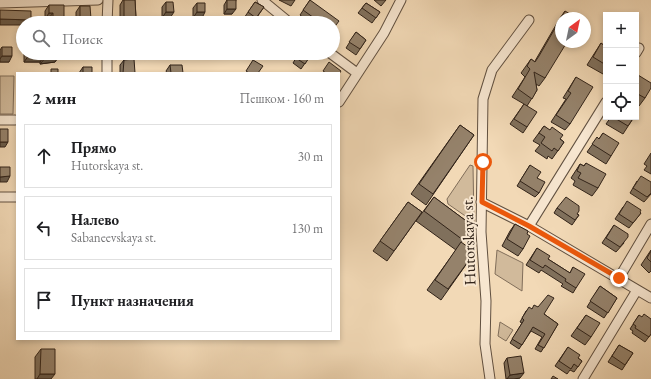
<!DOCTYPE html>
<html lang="ru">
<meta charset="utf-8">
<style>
:root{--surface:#fff;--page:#f6f6f6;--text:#202124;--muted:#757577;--line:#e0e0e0}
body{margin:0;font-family:"EB Garamond",serif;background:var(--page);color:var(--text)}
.controls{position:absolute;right:12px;top:12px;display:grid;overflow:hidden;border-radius:0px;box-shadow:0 2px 6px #0003}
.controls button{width:36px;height:36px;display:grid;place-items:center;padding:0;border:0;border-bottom:1px solid var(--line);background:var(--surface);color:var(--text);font:20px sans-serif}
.compass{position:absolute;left:555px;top:12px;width:36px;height:36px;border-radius:50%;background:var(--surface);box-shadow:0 2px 6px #0003;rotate:33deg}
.stop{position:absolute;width:12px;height:12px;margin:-9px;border:3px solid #ea580c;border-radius:50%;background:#fff}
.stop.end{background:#ea580c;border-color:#fff;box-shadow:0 1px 4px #0008}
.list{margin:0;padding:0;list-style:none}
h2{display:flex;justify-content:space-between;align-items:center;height:52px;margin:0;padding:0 16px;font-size:17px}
h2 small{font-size:13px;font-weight:400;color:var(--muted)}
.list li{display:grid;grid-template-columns:26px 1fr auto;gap:12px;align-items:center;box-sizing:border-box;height:64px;margin:0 8px 8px;padding:0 8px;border:1px solid var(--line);border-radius:0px}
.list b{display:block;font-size:15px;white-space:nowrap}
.list p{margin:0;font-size:13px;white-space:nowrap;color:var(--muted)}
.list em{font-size:13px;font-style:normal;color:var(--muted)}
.icon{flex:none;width:22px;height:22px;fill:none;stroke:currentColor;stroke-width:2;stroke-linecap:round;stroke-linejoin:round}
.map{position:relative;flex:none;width:651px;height:379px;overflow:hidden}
.search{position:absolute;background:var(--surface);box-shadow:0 2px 6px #0003;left:16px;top:16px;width:324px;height:44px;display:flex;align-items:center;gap:10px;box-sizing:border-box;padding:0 14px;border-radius:22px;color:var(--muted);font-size:15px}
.panel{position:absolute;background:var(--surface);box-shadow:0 2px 6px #0003;left:16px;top:72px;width:324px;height:268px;border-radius:0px}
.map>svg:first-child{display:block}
</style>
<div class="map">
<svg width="651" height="379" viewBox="0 0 651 379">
<rect width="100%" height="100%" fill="#f2d9b6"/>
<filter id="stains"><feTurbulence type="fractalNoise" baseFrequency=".005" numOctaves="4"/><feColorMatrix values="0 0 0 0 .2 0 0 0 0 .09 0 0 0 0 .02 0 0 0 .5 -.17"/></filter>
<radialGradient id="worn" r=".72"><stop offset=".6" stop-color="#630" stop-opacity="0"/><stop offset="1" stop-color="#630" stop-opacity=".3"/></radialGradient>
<path fill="#d1ba9b" stroke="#816e5a" d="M0 76H14L13 114H0Z
M470 165 473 166 474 222 448 204 447 199Z
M497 250 523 263 522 291 495 274Z
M500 322 513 330 506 341 498 336Z"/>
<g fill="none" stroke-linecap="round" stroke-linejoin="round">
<g stroke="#615040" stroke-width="11">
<path id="minor" d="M262 0 290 23
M0 3 98 0
M107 23 108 0
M330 53 357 73
M636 53 639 48
M107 73V53
M339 102 384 33 401 0
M0 120H15
M0 197H17
M481 202 529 226 651 298
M529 226 606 102
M619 278 651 224
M490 379 485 344 486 301 481 232 483 99 492 70 529 20
M583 379 637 290"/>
</g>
<use href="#minor" stroke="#f7e6d0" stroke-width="9"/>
</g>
<path fill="#80705c" stroke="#312319" d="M123 0H135L136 18 132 23H120V5Z
M227 0H236L232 14H224V5Z
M279 0H295L291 6Z
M310 0 333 23H310L300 15Z
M374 0H386L381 6Z
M166 2 170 18H162V7Z
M255 2 264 7 253 23H251L244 18Z
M197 3 202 18H193V8Z
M366 3 380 12 372 23 358 13Z
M49 5 60 23H49V18L45 19V11Z
M80 6 88 23H76V12Z
M565 11 545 78 539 86 536 84 537 90 527 106V127L523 133 510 124 524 104 512 97 525 77 521 73 531 59 535 62V61L560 18Z
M356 32 366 40 356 55 346 48Z
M601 43 606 47V69L603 74 587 65Z
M2 47 9 62H0V50Z
M24 53H60L55 62 40 64V62H24Z
M80 53H92L88 59H81Z
M299 53H312L301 69 293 63Z
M124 60 135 73H120V65Z
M170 65 183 73H167L166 71Z
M83 67 92 73H79Z
M576 77 570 124 565 130 551 122 566 99 563 98Z
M636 77 645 98 639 106 636 104Z
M611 117H634L623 134 606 124Z
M460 125 474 135 426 205 411 194Z
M544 126 564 142 552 159 548 156 547 159 535 151 540 145 533 141Z
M603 133 611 156 606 164 587 152 597 138 599 139Z
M651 153V174L644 170 647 166 644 164Z
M586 163 598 188 592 196 573 185 575 181 571 178 580 164 584 166Z
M530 165 537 178 539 193 535 197 517 186Z
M637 181 651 194 644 202 630 193Z
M434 197 473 226 461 243 475 252 441 300 427 290 456 250 416 221Z
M408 202 422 212 387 261 373 251Z
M623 207 641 213 629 228 615 219Z
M557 208 579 215 572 225 554 213Z
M515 224 527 234 523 249 518 256 502 246 510 231Z
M614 225 624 243 616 252 602 243Z
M537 248 548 259 570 273 573 267 576 288 573 293 561 286 563 284 541 270 539 273 526 265Z
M651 250V272V271L649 273 641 265Z
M600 286 617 298 604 318 587 307Z
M532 309 544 314 558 324 541 352 535 349 542 337 531 331 519 349 510 343 522 323 520 322 526 311Z
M586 315 591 337 585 345 571 336Z
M639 315 651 334 645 342 632 333 633 331 630 329Z
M619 345 633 353 622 370 608 362Z
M568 347 578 358 582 361 574 372 570 370 567 374 555 366Z
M41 349 51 379H35V357Z
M507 358 520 378 514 379H506L504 363Z"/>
<path fill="#685b4b" stroke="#312319" d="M227 9H236L232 14H224Z
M166 12H174L170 18H162Z
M197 12H205L202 18H193Z
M49 13H53L49 18 45 19Z
M64 17 60 23H49L53 18Z
M136 18 132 23H121L124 19Z
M0 19 31 20 29 23H23V25H0Z
M80 19H91L88 23H77Z
M92 53 88 59H81L84 54Z
M29 55H45L40 62H24Z
M60 55 55 62 40 64 46 57Z
M2 56H12L9 62H0V59Z
M0 142H8L5 147H0Z
M10 176 7 182H0V177Z
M524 373 520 378 514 379H507L510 375Z
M40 374H55L51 379H37Z"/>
<path fill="#95826b" stroke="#312319" d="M124 0H135L136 18 124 19Z
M227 0H236V9H227Z
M310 0 339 21 333 29V23H321L303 10Z
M166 2H173L174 12H166Z
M255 2 264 7 256 18 248 12Z
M197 3H205V12H197Z
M366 3 380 12 376 18 362 8Z
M49 5H64V17L53 18V13H49Z
M80 6H90L91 19H80Z
M0 10 31 11V20L0 19Z
M565 11 577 18H561Z
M561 18V42H567L545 78 534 72 537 90 532 99 518 89 530 69 527 66 531 59 535 62 539 56Z
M356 32 366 40 360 49 349 42Z
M601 43 606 47V65L593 57Z
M2 47H12V56H2Z
M29 53H60V55L46 57 45 55H29Z
M300 53H312L305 64 296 58Z
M134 59 135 73H123L124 60Z
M253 60 263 66 258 73H249L246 71Z
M329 62 341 71 339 74V73H326L323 71Z
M170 65H182L183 73H171Z
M83 67H92V73H83Z
M51 69H58V73H48H51Z
M638 75 651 83V88L645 98 636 93V77Z
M576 77 593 87 570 124 556 115 571 93 568 91Z
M524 104 537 112 527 127 514 119Z
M613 117H634L628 126Z
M460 125 474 135 433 194 419 184Z
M544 126 550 130 552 127 563 135 560 139 564 142 558 151 554 148 552 151 541 143 545 137 539 133Z
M0 129H8V142H0Z
M603 133 619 143 611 156 592 144 597 137 599 139Z
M586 163 606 174 598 188 578 178 581 173 577 171 580 164 584 166Z
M530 165 541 172 537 178 545 182 539 193 520 181Z
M0 167H10V176L0 177Z
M641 176 651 182V193L647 197 633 188Z
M434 197 473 226 463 240 424 211Z
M566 197 579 206V211L577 214 579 215 575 220 557 208Z
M627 201 641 210 640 212 641 213 633 223 619 214Z
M408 202 422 212 394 251 380 241Z
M515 224 528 231 527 234 530 236 523 249 507 239Z
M614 225 628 234V237L620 247 606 238Z
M461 242 475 252 448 289 435 280Z
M537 248 550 256 548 259 570 273 573 267 585 274 576 288 565 281 566 279 545 265 543 268 530 260Z
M651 251V262L647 258Z
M600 286 617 298 608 313 590 301Z
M548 295 554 298 544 314 558 324 544 348 538 345 545 334 533 327 522 345 512 339 524 320 522 318 529 307 532 309 534 305 538 307Z
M644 314 651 319V334L649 337 635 328 636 326 633 324 639 315 642 317Z
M586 315 600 323 591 337 577 328Z
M619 345 633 353 625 365 612 356Z
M568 347 580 355 578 358 582 361 578 367 574 364 571 369 559 361Z
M41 349H55V374H40Z
M521 356 524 373 510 375 507 358Z
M553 376 558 379H551Z"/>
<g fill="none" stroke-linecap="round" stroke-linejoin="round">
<path stroke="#ea580c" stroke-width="5" d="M483 162 482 202 529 226 619 278"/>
</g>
<g text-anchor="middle" stroke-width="4" stroke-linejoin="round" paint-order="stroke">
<g font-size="16" fill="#312319" stroke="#f7e6d0">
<text transform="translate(468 241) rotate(-92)" y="6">Hutorskaya st.</text>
</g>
</g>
<rect width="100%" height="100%" filter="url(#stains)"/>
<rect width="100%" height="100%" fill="url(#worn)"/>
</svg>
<div class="controls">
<button>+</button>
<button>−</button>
<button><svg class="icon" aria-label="locate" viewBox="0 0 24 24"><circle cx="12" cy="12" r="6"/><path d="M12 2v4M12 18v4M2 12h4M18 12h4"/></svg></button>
</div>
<svg class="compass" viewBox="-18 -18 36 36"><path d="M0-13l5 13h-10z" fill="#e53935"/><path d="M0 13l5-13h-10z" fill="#757577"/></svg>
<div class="stop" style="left:483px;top:162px"></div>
<div class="stop end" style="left:619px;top:278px"></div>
<div class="search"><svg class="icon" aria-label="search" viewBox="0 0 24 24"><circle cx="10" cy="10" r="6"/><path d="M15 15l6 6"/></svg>Поиск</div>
<section class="panel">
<h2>2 мин<small>Пешком · 160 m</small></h2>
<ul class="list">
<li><svg class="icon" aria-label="ahead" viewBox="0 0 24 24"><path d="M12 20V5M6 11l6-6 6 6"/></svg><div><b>Прямо</b><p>Hutorskaya st.</p></div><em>30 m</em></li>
<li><svg class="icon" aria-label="left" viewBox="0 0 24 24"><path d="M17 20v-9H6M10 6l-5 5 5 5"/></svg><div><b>Налево</b><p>Sabaneevskaya st.</p></div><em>130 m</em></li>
<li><svg class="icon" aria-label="arrive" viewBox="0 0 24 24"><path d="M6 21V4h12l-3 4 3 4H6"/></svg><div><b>Пункт назначения</b></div></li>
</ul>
</section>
</div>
